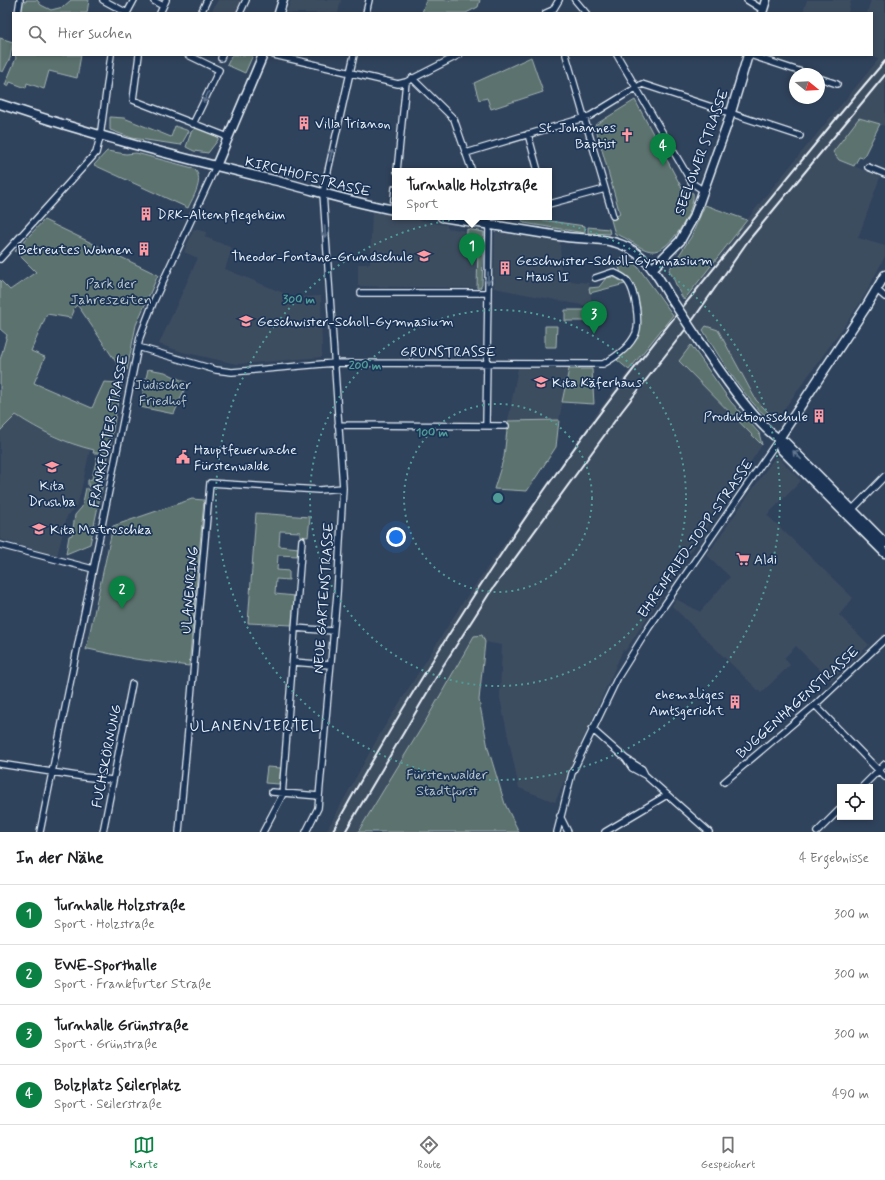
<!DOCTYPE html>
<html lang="de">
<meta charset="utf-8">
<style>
:root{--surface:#fff;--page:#f6f6f6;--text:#202124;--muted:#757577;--line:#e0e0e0;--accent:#0b8043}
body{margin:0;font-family:Mynerve,sans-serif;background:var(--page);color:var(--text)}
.controls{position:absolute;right:12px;bottom:12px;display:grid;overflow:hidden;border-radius:0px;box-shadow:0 2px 6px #0003}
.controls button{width:36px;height:36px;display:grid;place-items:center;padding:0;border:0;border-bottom:1px solid var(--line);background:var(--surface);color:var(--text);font:20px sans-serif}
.compass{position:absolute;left:789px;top:68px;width:36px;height:36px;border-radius:50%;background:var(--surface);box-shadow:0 2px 6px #0003;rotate:108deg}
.you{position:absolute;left:396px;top:537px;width:14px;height:14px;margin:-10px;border:3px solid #fff;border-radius:50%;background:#1a73e8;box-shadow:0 0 0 6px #1a73e833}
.badge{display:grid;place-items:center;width:26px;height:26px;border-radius:50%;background:var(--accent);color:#fff;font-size:13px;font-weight:700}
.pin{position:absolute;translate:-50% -33px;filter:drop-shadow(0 1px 2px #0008)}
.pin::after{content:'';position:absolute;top:21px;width:14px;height:12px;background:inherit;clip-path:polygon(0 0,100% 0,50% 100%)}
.popup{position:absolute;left:392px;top:168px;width:160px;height:52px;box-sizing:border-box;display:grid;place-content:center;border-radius:0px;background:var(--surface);filter:drop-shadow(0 1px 3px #0005);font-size:13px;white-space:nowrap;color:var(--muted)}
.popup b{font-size:15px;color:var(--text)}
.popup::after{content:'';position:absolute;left:50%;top:100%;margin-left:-8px;border:8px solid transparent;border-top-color:var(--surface)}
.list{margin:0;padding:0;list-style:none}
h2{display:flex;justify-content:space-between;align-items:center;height:52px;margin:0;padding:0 16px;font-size:17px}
h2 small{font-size:13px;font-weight:400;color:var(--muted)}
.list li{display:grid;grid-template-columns:26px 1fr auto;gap:12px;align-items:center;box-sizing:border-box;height:60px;padding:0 16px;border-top:1px solid var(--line)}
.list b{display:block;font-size:15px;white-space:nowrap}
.list p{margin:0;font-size:13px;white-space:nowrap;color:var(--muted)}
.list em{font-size:13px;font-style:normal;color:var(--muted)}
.icon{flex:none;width:22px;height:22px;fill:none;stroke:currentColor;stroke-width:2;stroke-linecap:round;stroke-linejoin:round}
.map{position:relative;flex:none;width:885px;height:832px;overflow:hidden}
.search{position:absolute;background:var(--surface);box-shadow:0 2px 6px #0003;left:12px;right:12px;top:12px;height:44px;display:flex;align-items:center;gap:10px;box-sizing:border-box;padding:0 14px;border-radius:0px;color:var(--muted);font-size:15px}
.sheet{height:292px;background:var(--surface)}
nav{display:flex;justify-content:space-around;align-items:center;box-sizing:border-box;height:56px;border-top:1px solid var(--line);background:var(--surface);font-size:11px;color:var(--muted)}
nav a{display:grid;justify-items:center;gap:2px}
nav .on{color:var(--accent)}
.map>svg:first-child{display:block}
</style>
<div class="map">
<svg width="885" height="832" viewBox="0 0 885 832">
<rect width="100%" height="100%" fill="#30435c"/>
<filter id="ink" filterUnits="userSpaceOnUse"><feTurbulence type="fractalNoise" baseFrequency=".025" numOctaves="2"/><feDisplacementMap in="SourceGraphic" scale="8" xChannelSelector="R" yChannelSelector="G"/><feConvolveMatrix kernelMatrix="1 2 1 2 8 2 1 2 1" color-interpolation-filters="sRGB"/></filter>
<g filter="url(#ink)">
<path fill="#3e4d60" d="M218 0H239L242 1 238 13H211Z
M291 0H341L338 13H291L287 12Z
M807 0H851L848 13H803Z
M871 0H885V126L859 118 839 160 880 177 858 238 885 246V256L865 295 845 325 776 420 756 400 752 389 706 326 679 361 762 445 625 651 623 650 555 802 519 788 500 698 502 645 485 642 482 635 474 636 425 722 358 832H326L380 734 463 602 610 395 768 193 879 59 870 55H872V13H867Z
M372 212 447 225V228L466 231V248H478L477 288 358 286V264H370Z
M194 229 206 232 205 237 232 248 225 269 288 295 300 297 321 296 322 357 237 364 183 352 159 344 198 258 184 252Z
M495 232 560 242 561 280 589 283 592 307 494 288Z
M518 368 569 369 559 420 508 421Z
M16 415 35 428 55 438 90 449 80 495 76 507 67 516 57 556 0 539V431Z
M775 457H778L801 481 767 515 853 598 839 615 869 645 831 681 796 646 784 658 790 665 761 693 672 606 676 599 700 612 730 577 707 555Z"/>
<path fill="#5c726e" stroke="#a2b2b3" d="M26 0H37L41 5 51 10 63 7 71 0H89L87 13H21L23 1 26 2Z
M426 0H480L478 7 466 13H422Z
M0 38 13 42 10 58 3 72 0 71Z
M15 55H81L77 78 49 71 44 89 27 83 26 88 10 82 8 87 5 85 16 58Z
M232 55H253L245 73 227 65Z
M531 57 543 92 491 109 487 98 479 100 474 83Z
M635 100 683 190 693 193C696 208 670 254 651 251 638 249 628 237 615 234L611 220 620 214 595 125Z
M110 117 124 118 171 137 175 126 189 131 181 145 132 138 110 130Z
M859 118 880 124 863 158 859 157 854 166 839 160 833 152Z
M196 128 218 136V140L208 153 194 151 186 147 191 132Z
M107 151 126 154 136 153 193 168C206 178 193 197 188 208L94 165Z
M705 205 747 220 684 300C677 290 675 280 669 270L691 237Z
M523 217H534L535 219 585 226V233L524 223 522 220Z
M44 220 158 275 136 325 127 370 120 368 81 310 77 305 73 309 74 311 71 318 47 314 31 351 45 357 34 383 92 408 104 382 121 383 109 453H93L94 450C65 443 40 431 16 415L0 431V360L7 335 0 329V280L10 290 36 272 15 251Z
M588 227 609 229 610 234 588 233Z
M467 229 484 232 482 285 480 288H477L478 248H466Z
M625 257 638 267 673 315 629 370 617 360C625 352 635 343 638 332 644 315 639 280 621 273L619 267 621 266 620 259Z
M610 277 616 278 625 284 590 293 589 288 599 287 606 278Z
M565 310H586V321H565Z
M545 326H557L556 347H545Z
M706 326 718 330 756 400 776 420 775 421C754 415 715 350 703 330Z
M691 345 731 402 759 433 762 445 679 361Z
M148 369 165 372 187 383 174 414 140 407Z
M569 369H592L594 404 562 402Z
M559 420 556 447 527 491 494 489 504 457 508 421Z
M108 456 101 493 88 486V480L92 479 97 457Z
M86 488 100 497 90 544 66 554 69 536 72 535 75 515 82 507Z
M192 499 204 500 189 666 135 659 88 649 86 650 113 526Z
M256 513 310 517 308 537 300 536V532L280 531 279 546 299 548 298 556 278 555 277 570 289 571V580L276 579 275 594 295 596 292 625 248 623Z
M482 635 485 642 479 700 488 748 505 804 519 832H358L425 722 474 636Z
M267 767 281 768 279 784 265 783Z"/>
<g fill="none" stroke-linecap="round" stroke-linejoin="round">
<g stroke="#e8f1f8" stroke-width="8">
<path id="street" d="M103 0 127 13
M575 0 586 13
M747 0 763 10
M154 1 163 6
M18 13 20 0
M127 13 134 0
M160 13 166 0
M201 13 207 0
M240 13 246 0
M366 13 369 0
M546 13 553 10 559 0
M139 55 133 100 228 137
M188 55 219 70 193 124
M274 55 398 84 406 82 459 55
M566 55 613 216
M617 55 692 183 704 191
M750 55 808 74
M221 58 222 55
M412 78 454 119 472 171
M819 78 837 84
M528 134 538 171
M466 153 590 116 642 84 800 136
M868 167 885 174
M397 171 406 82
M549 204 605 189
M393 209 395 188
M0 259 96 153 100 137 111 55
M877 290 885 297
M361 293H488
M138 347 216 370 232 372 334 363 603 364C616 357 630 347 636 333 640 322 635 291 628 282 625 277 618 275 613 272L595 278
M338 425 506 426
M486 426 489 225 486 217
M850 512 885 476
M0 545 93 569
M295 628 333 631
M293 662 330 665
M815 705 885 777
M592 729 626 759 632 768 645 775 709 832
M626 759 642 769 645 775
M0 764 84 777 113 780
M724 782 815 705 885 639
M862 787 885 764
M272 792 319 796
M560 816 568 832
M40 832 140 337 153 303 216 166
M103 832 132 684
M179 832 210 483 319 490 343 488
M263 832 282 796 302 540
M306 832 318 808 337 594 343 488 323 193 354 55
M557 832 572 773 618 677 648 629 778 440
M605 832 667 795
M817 832 840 809"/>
</g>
<g stroke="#e8f1f8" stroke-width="11">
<path id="secondary" d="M279 13 283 0
M762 13 766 0
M0 104C88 134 178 157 269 179 311 189 352 203 395 210
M216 166 263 55
M442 217C481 223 520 230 559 236 583 240 611 236 632 250 650 261 660 280 670 297
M652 269 680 241 695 214 729 119 748 55
M700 342C716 365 761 434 785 442L885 543
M778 440 866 307 885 275
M778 440 781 449 885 553"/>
</g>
<use href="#street" stroke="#1d3557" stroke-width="5.5"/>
<use href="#secondary" stroke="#1d3557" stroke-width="8"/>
<path stroke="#e8f1f8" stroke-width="2" d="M332 832C400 709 474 590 555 475 614 391 680 310 745 230 792 173 837 116 885 61
M345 832 443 666 489 594 622 411 692 321 748 241 885 75"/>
<g stroke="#e8f1f8" stroke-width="11" stroke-linecap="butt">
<path id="secondary-bridge" d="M670 297 700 342"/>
</g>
<use href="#secondary-bridge" stroke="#1d3557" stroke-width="8"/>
</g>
<defs><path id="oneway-shaft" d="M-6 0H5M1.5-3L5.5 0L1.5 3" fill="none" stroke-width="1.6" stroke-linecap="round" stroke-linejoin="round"/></defs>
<g stroke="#64778f">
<use href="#oneway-shaft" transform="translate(206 97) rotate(116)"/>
<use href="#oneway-shaft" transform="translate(331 155) rotate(-77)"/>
<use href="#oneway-shaft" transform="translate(325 232) rotate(87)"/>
<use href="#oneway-shaft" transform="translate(488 278) rotate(91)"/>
<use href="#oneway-shaft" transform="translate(797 455) rotate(-134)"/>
</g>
</g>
<g fill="none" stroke="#509b97" stroke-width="2" stroke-dasharray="2 4">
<circle cx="498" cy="498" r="94"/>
<circle cx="498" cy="498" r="188"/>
<circle cx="498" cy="498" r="282"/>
</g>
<defs>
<g id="building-bare" transform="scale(1.08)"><path d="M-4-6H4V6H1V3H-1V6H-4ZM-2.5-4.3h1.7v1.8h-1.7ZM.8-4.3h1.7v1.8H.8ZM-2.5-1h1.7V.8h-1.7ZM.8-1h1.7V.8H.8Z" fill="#ff9aa2" stroke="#1d3557" stroke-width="2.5" paint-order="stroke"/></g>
<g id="church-bare" transform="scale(1.08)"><path d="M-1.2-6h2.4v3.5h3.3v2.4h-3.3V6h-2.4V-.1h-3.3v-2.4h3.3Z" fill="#ff9aa2" stroke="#1d3557" stroke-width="2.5" paint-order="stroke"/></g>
<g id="school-bare" transform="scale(1.08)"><path d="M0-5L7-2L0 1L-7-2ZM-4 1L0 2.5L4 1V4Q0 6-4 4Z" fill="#ff9aa2" stroke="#1d3557" stroke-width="2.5" paint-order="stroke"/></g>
<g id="civic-bare" transform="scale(1.08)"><path d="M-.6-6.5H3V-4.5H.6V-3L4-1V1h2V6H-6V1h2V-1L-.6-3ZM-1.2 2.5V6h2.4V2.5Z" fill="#ff9aa2" stroke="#1d3557" stroke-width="2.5" paint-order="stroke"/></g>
<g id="supermarket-bare" transform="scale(1.08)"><path d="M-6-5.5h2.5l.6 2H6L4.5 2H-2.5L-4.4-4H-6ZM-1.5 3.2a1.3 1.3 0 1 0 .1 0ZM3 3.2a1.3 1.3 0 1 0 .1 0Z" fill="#ff9aa2" stroke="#1d3557" stroke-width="2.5" paint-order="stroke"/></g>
</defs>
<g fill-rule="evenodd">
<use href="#building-bare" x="304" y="123"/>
<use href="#church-bare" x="627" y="135"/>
<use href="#building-bare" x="146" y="214"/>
<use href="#building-bare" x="144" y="249"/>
<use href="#school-bare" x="424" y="256"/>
<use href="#building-bare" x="505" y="268"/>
<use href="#school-bare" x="246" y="321"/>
<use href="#school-bare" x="541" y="382"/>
<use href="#building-bare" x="819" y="416"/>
<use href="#civic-bare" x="183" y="457"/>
<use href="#school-bare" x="52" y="467"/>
<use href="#school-bare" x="39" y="529"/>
<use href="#supermarket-bare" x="743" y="559"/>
<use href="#building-bare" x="735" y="702"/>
</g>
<g text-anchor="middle" stroke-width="3.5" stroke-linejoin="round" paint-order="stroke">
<g font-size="14" fill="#e8f1f8" stroke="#1d3557" text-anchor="start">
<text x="315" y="128">Villa Trianon</text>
<text x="616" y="132" text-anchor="end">St. Johannes<tspan x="616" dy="16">Baptist</tspan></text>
<text x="157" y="219">DRK-Altenpflegeheim</text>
<text x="133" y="254" text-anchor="end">Betreutes Wohnen</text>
<text x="413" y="261" text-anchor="end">Theodor-Fontane-Grundschule</text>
<text x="516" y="265">Geschwister-Scholl-Gymnasium<tspan x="516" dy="16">- Haus II</tspan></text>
<text x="257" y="326">Geschwister-Scholl-Gymnasium</text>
<text x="552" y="387">Kita Käferhaus</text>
<text x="808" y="421" text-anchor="end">Produktionsschule</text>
<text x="194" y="454">Hauptfeuerwache<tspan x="194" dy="16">Fürstenwalde</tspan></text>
<text x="52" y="490" text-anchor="middle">Kita<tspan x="52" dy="16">Drushba</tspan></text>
<text x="50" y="534">Kita Matroschka</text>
<text x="754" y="564">Aldi</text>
<text x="724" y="699" text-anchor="end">ehemaliges<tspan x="724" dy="16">Amtsgericht</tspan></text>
</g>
<g font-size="14" fill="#e8f1f8" stroke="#1d3557">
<text transform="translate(701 152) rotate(-70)" y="5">SEELOWER STRASSE</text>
<text transform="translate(308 176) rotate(14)" y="5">KIRCHHOFSTRASSE</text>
<text x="448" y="356">GRÜNSTRASSE</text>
<text transform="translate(108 431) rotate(-79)" y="5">FRANKFURTER STRASSE</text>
<text transform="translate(695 538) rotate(-55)" y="5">EHRENFRIED-JOPP-STRASSE</text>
<text transform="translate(189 590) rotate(-85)" y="5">ULANENRING</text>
<text transform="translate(323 598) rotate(-86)" y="5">NEUE GARTENSTRASSE</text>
<text transform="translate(797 702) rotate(-42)" y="5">BUGGENHAGENSTRASSE</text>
<text transform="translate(106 756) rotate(-79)" y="5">FUCHSKÖRNUNG</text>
</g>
<g font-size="14" fill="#b7c5c8" stroke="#1d3557">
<text x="111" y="288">Park der<tspan x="111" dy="16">Jahreszeiten</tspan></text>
<text x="163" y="389">Jüdischer<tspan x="163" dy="16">Friedhof</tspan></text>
<text x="447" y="779">Fürstenwalder<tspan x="447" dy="16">Stadtforst</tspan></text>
</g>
<g font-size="15" letter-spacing="1" fill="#e8f1f8" stroke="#1d3557">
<text x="255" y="731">ULANENVIERTEL</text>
</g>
</g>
<circle cx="498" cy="498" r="6" fill="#509b97" stroke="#1d3557" stroke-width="2"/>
<g font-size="12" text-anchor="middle" font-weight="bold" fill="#509b97" stroke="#1d3557" stroke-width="3.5" stroke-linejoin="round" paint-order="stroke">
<text x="299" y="303">300 m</text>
<text x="365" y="369">200 m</text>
<text x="432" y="436">100 m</text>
</g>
</svg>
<div class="controls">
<button><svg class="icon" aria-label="locate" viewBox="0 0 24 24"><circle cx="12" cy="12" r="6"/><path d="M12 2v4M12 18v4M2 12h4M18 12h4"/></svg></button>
</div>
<svg class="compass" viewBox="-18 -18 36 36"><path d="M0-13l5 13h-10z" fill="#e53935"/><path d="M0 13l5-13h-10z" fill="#757577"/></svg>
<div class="you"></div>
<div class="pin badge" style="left:472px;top:266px">1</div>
<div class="popup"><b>Turnhalle Holzstraße</b>Sport</div>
<div class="pin badge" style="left:122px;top:609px">2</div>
<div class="pin badge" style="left:594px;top:334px">3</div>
<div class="pin badge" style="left:663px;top:166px">4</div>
<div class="search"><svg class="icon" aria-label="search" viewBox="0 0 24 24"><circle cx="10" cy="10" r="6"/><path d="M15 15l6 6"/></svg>Hier suchen</div>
</div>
<section class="sheet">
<h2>In der Nähe<small>4 Ergebnisse</small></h2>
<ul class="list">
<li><span class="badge">1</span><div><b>Turnhalle Holzstraße</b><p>Sport · Holzstraße</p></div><em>300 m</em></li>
<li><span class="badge">2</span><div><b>EWE-Sporthalle</b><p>Sport · Frankfurter Straße</p></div><em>300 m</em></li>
<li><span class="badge">3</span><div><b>Turnhalle Grünstraße</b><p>Sport · Grünstraße</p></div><em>300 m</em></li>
<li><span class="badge">4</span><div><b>Bolzplatz Seilerplatz</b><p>Sport · Seilerstraße</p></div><em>490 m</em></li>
</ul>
</section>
<nav>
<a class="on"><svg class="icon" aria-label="map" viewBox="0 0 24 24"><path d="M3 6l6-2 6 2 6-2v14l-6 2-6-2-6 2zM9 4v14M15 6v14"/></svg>Karte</a>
<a><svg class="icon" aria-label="directions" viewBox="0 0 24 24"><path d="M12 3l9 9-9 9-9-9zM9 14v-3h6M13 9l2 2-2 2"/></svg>Route</a>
<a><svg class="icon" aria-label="saved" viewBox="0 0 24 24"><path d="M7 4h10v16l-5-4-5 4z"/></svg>Gespeichert</a>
</nav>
